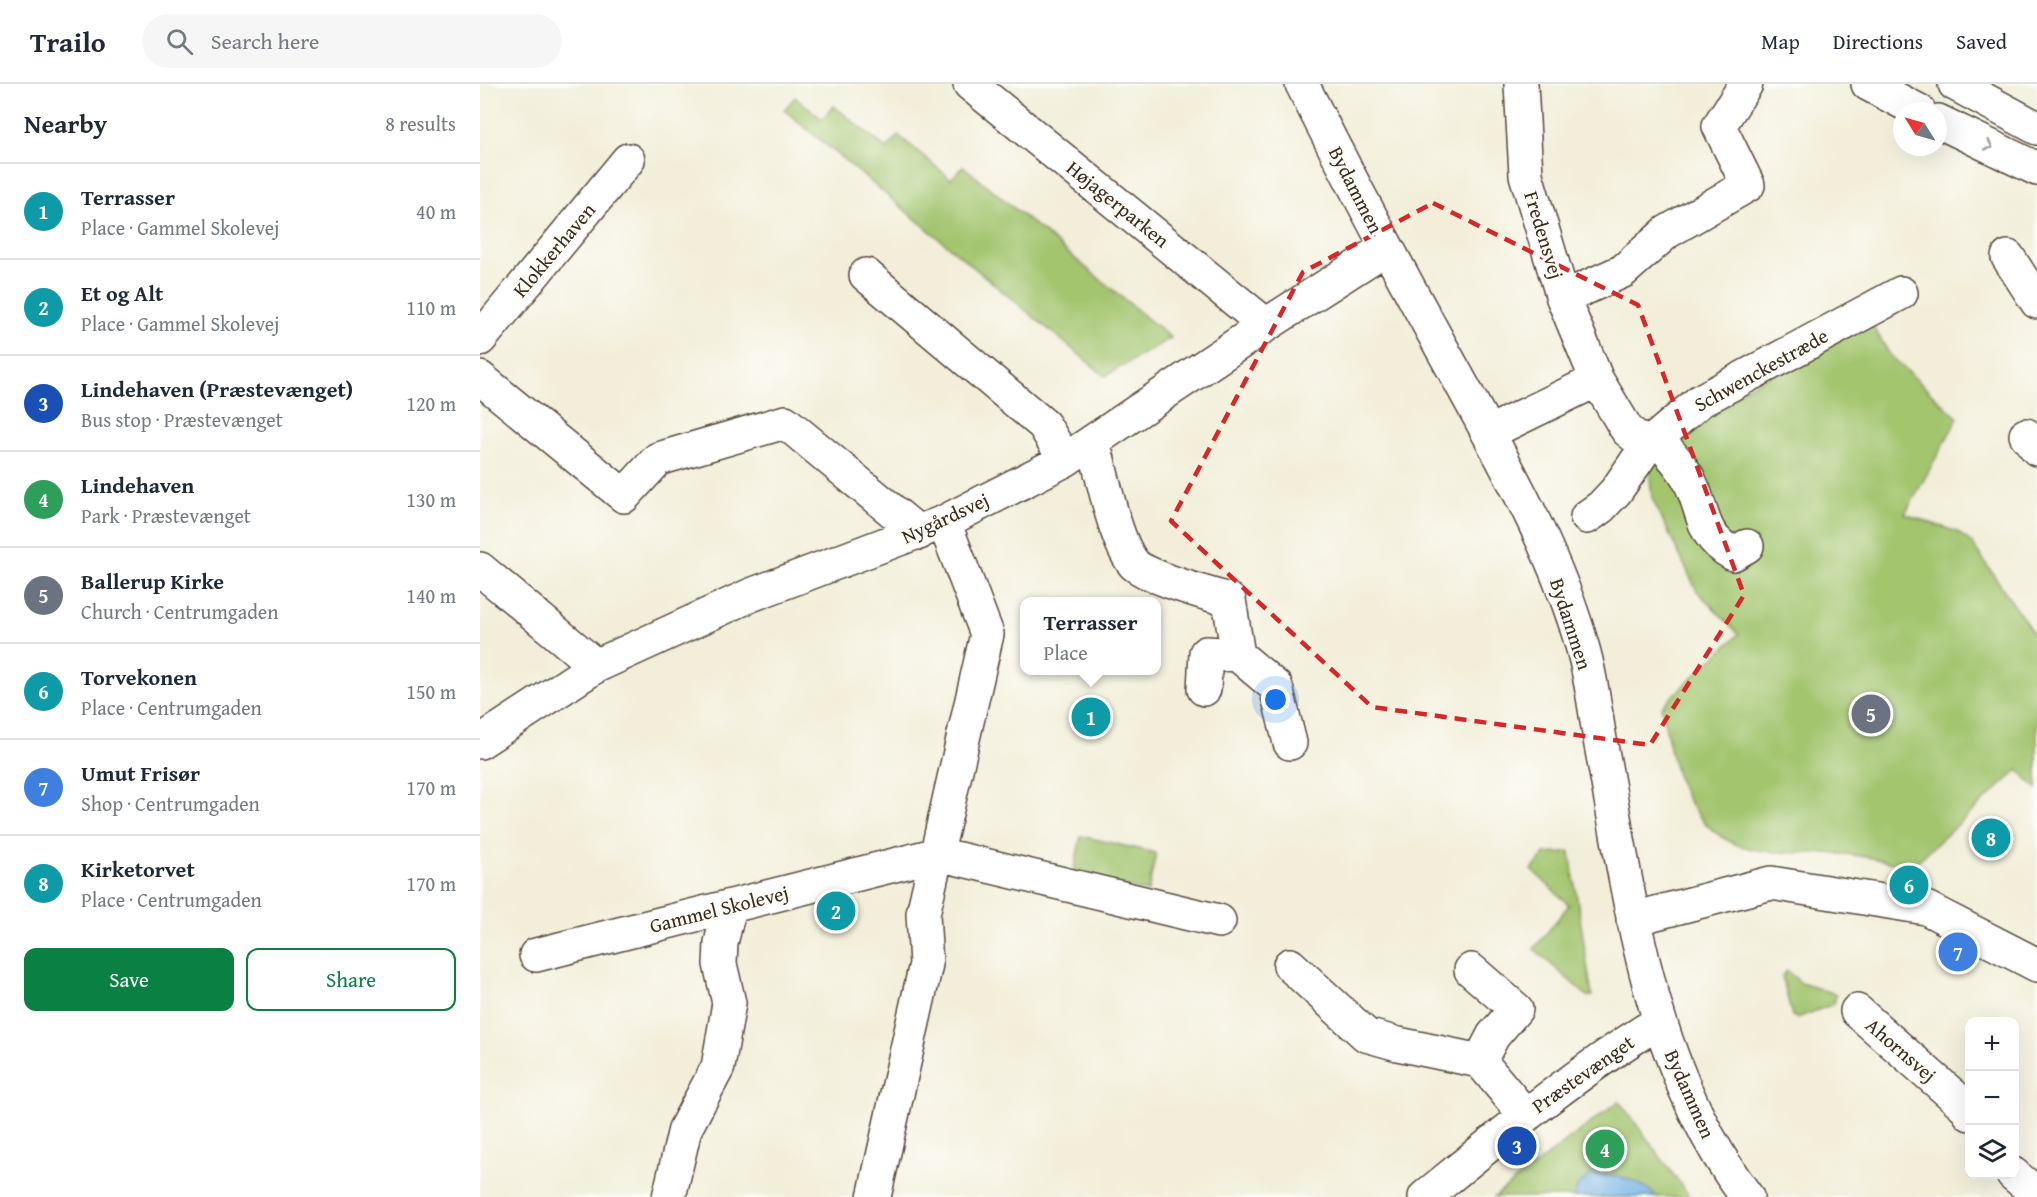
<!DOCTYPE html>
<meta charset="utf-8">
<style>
:root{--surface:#fff;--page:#f6f6f7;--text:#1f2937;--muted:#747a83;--line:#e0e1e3;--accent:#0b8043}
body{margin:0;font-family:"Gentium Book Plus",serif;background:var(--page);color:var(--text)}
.controls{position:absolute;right:18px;bottom:18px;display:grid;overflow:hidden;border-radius:12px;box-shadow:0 6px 24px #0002}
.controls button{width:54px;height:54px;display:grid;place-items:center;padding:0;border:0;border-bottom:2px solid var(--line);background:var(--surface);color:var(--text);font:30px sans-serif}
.compass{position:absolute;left:1413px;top:18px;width:54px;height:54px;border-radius:50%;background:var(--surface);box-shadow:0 6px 24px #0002;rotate:307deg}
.you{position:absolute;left:796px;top:616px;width:21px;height:21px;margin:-15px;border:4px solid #fff;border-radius:50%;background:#1a73e8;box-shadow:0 0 0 9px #1a73e833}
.badge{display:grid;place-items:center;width:39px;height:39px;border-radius:50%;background:var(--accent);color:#fff;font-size:20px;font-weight:700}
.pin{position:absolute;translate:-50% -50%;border:3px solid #fff;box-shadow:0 2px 6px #0006}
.popup{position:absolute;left:540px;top:513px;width:141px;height:78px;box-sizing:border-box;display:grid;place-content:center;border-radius:12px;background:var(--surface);filter:drop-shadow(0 2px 4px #0005);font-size:20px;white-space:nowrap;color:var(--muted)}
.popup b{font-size:22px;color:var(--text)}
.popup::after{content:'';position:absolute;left:50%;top:100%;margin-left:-12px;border:12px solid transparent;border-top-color:var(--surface)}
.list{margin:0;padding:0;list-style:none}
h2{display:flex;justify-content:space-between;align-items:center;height:78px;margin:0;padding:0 24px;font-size:26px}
h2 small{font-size:20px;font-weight:400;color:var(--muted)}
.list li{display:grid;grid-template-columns:39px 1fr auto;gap:18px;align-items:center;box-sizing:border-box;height:96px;padding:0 24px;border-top:2px solid var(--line)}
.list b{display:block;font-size:22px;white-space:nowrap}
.list p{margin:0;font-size:20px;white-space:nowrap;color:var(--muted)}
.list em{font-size:20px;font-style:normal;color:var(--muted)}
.actions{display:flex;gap:12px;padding:18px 24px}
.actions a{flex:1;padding:14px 0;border:2px solid var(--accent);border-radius:12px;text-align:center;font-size:21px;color:var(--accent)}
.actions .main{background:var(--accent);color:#fff}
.icon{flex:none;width:33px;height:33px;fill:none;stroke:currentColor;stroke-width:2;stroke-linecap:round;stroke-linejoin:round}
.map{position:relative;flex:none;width:1557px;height:1113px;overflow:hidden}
header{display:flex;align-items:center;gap:36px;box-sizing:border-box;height:84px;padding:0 30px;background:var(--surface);border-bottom:2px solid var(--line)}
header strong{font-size:28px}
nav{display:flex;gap:33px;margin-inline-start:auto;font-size:21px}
.search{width:420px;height:54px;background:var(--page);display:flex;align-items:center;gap:15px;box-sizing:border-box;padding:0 21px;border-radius:33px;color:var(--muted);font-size:22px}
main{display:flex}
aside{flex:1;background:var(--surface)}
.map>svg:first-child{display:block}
</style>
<header>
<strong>Trailo</strong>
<div class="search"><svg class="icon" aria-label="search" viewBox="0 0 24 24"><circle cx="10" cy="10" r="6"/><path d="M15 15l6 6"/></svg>Search here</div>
<nav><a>Map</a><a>Directions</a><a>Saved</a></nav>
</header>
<main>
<aside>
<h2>Nearby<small>8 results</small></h2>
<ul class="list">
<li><span class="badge" style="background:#0f9aa8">1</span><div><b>Terrasser</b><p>Place · Gammel Skolevej</p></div><em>40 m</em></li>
<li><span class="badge" style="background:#0f9aa8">2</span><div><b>Et og Alt</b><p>Place · Gammel Skolevej</p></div><em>110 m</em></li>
<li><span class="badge" style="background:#1a4fb4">3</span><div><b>Lindehaven (Præstevænget)</b><p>Bus stop · Præstevænget</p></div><em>120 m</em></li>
<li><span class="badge" style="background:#2e9e5b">4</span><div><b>Lindehaven</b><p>Park · Præstevænget</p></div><em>130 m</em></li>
<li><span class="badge" style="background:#6b7280">5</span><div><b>Ballerup Kirke</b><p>Church · Centrumgaden</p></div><em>140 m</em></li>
<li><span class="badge" style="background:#0f9aa8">6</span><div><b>Torvekonen</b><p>Place · Centrumgaden</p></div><em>150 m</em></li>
<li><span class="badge" style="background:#3f7fe0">7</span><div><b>Umut Frisør</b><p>Shop · Centrumgaden</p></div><em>170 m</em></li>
<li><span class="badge" style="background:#0f9aa8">8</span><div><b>Kirketorvet</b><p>Place · Centrumgaden</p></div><em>170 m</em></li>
</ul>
<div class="actions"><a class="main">Save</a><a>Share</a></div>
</aside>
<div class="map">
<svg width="1557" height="1113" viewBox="0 0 1557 1113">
<rect width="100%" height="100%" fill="#fdfcf7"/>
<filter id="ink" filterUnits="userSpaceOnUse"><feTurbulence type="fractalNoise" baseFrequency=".0167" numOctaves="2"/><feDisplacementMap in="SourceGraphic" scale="12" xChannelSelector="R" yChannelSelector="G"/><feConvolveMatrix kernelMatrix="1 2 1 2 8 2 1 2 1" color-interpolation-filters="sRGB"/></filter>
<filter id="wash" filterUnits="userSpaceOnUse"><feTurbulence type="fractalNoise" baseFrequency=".008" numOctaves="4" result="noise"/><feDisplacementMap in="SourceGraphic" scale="24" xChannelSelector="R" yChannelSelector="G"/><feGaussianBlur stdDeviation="1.35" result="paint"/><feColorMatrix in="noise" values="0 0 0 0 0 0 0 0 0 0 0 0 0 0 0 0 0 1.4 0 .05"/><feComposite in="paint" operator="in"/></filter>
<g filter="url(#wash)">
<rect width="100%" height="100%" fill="#f2eed9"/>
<path fill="#a3c56e" stroke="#6f7846" stroke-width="1.5" d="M315 13 342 35 354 22 407 65 418 51 471 95 483 82 691 254 625 292 304 26Z
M1391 239 1410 271 1478 334 1425 430 1477 448 1492 459 1557 555V705L1538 686 1431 783C1409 778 1385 771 1363 770 1299 765 1247 782 1208 716 1192 689 1189 653 1181 623L1259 550 1217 507 1172 414 1169 384 1230 322Z
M601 752 676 769 668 808 593 790Z
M1090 768 1112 912H1107L1054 865 1089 821 1052 786 1065 770Z
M1307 887 1321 899 1356 910 1354 920 1317 934 1312 932 1302 892Z
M1139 1017 1210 1113H1014Z"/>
<path fill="#72b1e5" stroke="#566e82" stroke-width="1.5" d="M1111 1090C1136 1091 1159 1094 1177 1113H1094L1097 1103Z"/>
</g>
<g filter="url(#ink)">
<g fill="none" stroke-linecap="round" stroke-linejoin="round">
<g stroke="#56473a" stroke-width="36">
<path id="minor" d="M490 0 786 241
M822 0C871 98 923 194 976 290 1023 376 1077 470 1103 565 1112 596 1115 629 1121 661 1150 815 1169 984 1267 1113
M1041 0 1046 91 1083 214 1117 296 1147 346 1167 362
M1388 0 1439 27
M1475 0 1557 44
M1458 37 1557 85
M1528 173 1557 218
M386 191 564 341 585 376
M1083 214 1143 187 1187 148 1268 101 1239 42 1266 0
M0 255 148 76
M0 294 144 412 178 375 305 338 439 449
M1008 349 1117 296
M1546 351 1557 365
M1177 354C1188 368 1204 383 1211 400 1225 430 1220 451 1253 470L1267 462
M613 357C622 388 634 456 654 480 664 492 731 511 749 516L758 571 796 603 810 659
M1107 433 1121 423 1136 407 1167 362 1220 317 1421 209
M0 485 116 582
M724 605 726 569 758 571
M0 658 116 582 271 511 464 438 585 376 786 241 906 164
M1153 835 1291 799 1446 824 1557 881
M56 871 458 770 739 837
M810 881 886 951 918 960 1000 977 1045 1031
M991 886 1036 925 1013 952 1000 977
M1377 927 1485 1022 1490 1030
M1533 1090 1557 1110
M189 1113 205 1045 238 983 249 919 240 880 241 859 250 822
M394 1113 446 880 443 830 507 550 464 438
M945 1113C1021 1051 1095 989 1179 938"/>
</g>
<use href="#minor" stroke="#fff" stroke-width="33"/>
</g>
<defs><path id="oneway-chevron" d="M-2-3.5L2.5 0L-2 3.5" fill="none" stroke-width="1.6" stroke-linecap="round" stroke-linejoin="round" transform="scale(1.5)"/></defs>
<use stroke="#a79f9a" href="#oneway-chevron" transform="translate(1509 62) rotate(25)"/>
</g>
<path fill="none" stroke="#d62828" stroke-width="4.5" stroke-dasharray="12 8" stroke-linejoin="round" d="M953 119 1158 221 1264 511 1170 661 892 623 691 437 823 188Z"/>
<g text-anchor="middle" stroke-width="6" stroke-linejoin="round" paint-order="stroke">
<g font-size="20" fill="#3b2a1e" stroke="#fdfcf7">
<text transform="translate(876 106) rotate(63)" y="7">Bydammen</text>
<text transform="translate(638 120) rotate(39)" y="7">Højagerparken</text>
<text transform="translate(1064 151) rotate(73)" y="7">Fredensvej</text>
<text transform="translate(74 166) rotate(-50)" y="7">Klokkerhaven</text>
<text transform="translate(1281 286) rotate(-29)" y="7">Schwenckestræde</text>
<text transform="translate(465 434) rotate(-25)" y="7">Nygårdsvej</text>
<text transform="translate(1091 540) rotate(72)" y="7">Bydammen</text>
<text transform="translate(239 825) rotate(-14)" y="7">Gammel Skolevej</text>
<text transform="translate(1421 966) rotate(41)" y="7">Ahornsvej</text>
<text transform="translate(1103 990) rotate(-35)" y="7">Præstevænget</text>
<text transform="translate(1210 1010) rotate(66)" y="7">Bydammen</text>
</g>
</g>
</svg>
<div class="controls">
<button>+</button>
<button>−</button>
<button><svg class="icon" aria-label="layers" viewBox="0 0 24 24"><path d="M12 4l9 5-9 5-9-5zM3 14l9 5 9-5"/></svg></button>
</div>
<svg class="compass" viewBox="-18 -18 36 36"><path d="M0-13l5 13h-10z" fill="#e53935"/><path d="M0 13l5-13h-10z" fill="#747a83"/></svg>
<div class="you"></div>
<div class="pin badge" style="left:611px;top:633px;background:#0f9aa8">1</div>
<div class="popup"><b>Terrasser</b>Place</div>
<div class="pin badge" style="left:356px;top:827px;background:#0f9aa8">2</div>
<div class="pin badge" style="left:1037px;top:1062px;background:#1a4fb4">3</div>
<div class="pin badge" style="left:1125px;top:1065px;background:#2e9e5b">4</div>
<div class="pin badge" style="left:1391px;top:630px;background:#6b7280">5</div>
<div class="pin badge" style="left:1429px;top:801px;background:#0f9aa8">6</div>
<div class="pin badge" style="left:1478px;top:868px;background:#3f7fe0">7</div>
<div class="pin badge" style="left:1511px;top:754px;background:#0f9aa8">8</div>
</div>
</main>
